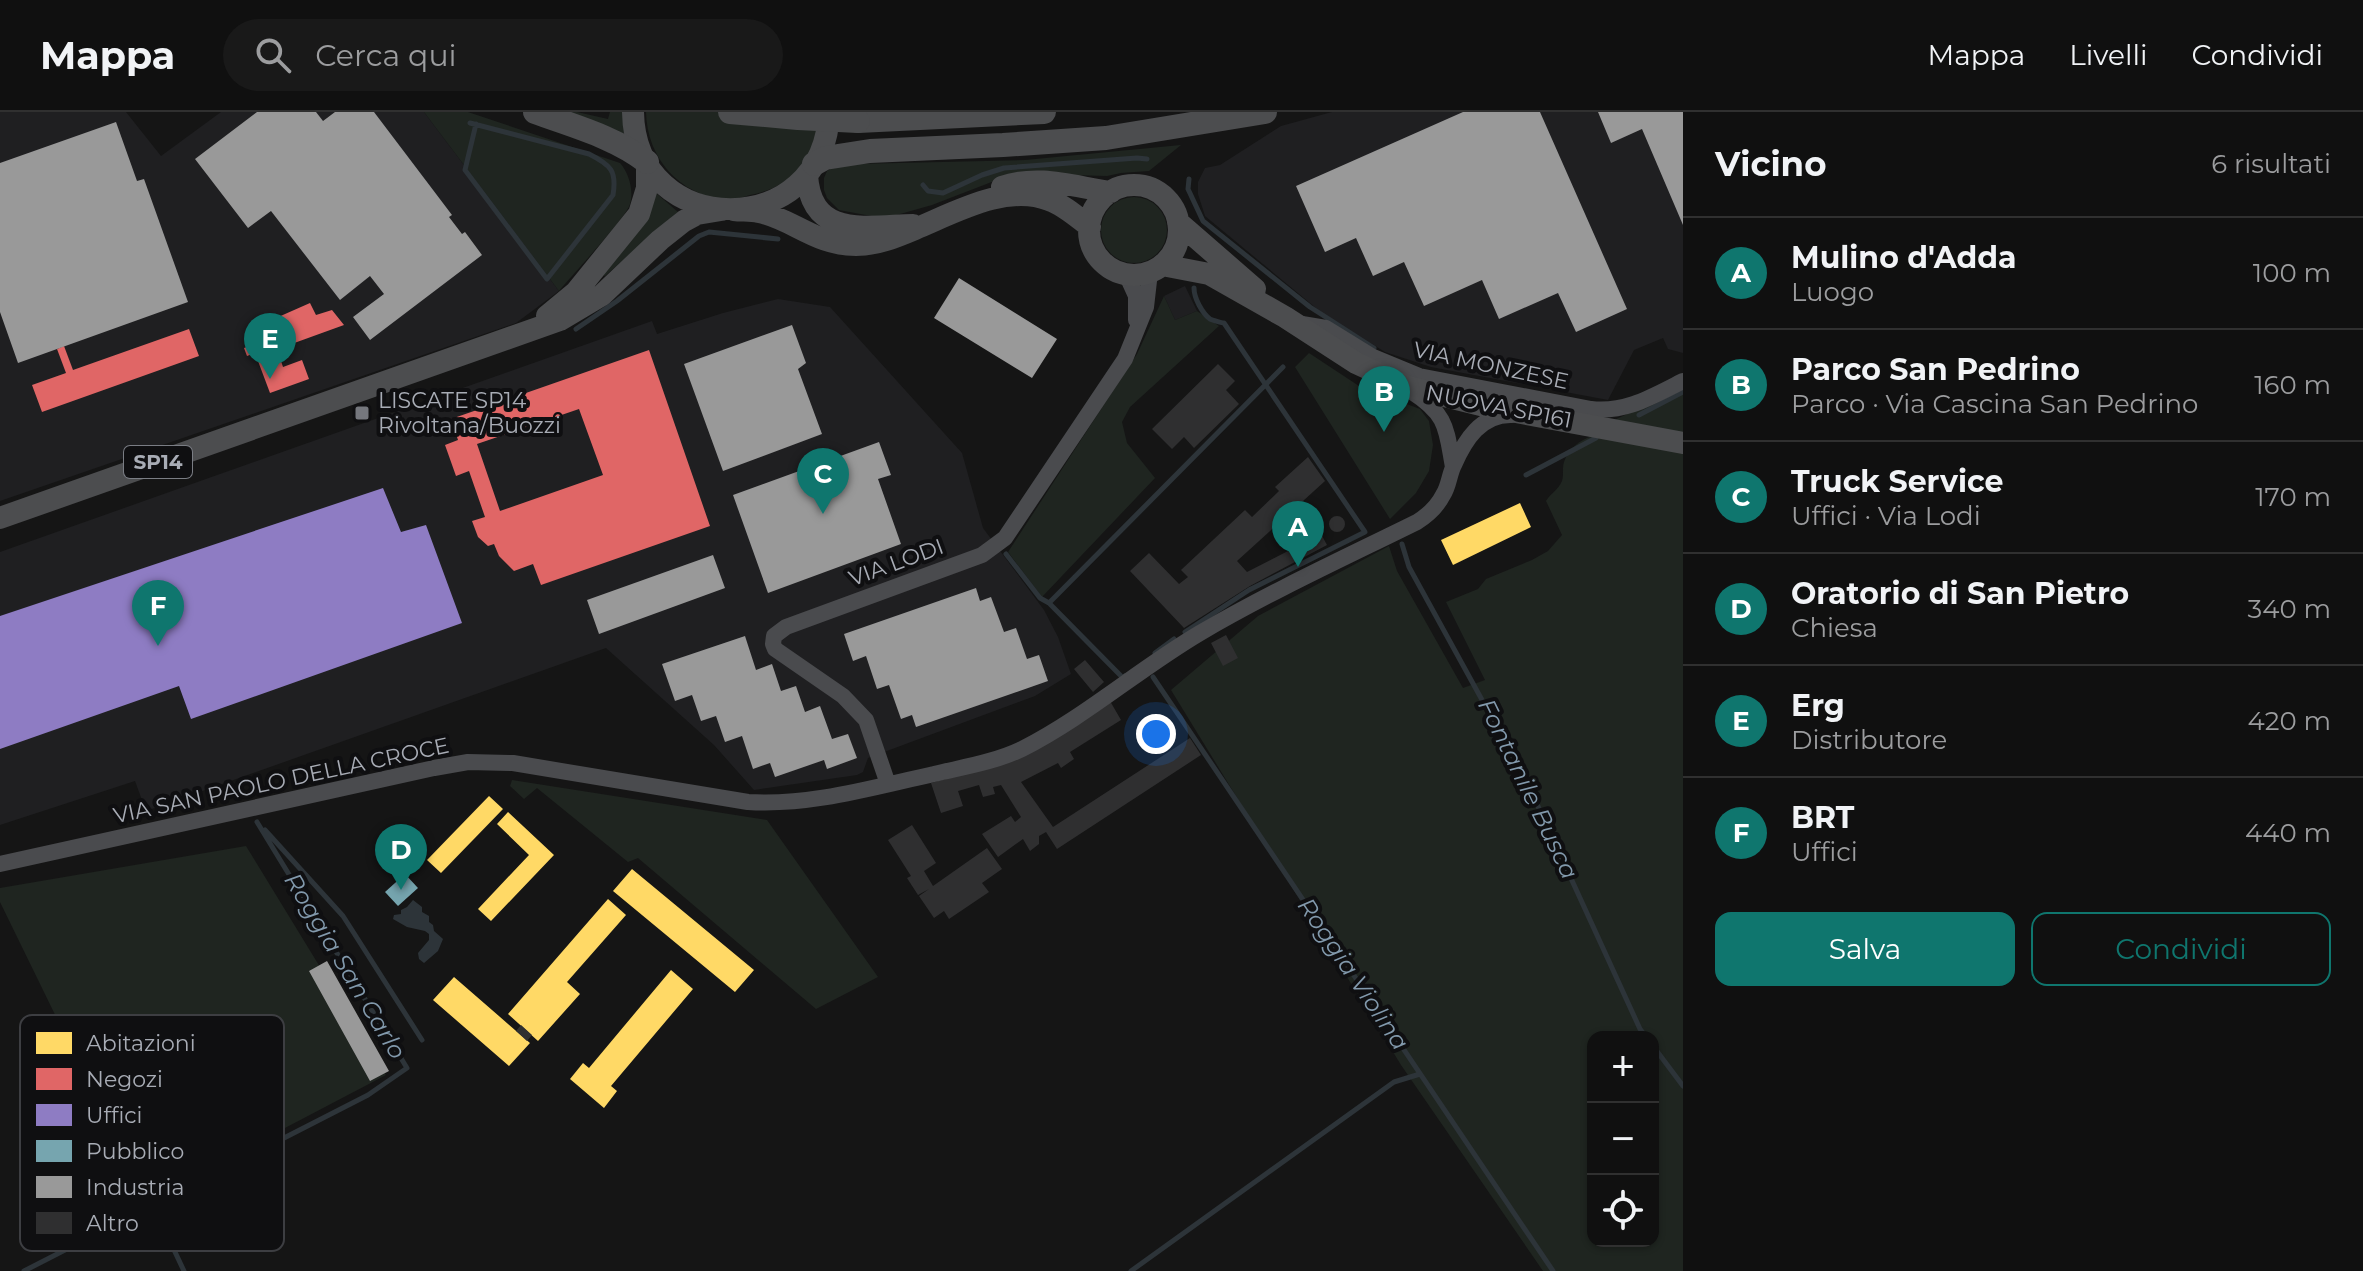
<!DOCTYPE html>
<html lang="it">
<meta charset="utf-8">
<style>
:root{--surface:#101010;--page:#191919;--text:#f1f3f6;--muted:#9c9d9f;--line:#303030;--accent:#0f766e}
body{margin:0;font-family:Montserrat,sans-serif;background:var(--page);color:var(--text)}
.controls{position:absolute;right:24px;bottom:24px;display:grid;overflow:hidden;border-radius:16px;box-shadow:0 2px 6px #0004}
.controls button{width:72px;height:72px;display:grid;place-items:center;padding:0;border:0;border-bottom:2px solid var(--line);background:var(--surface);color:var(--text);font:40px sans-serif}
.you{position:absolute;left:1156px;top:622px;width:28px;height:28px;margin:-20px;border:6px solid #fff;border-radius:50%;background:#1a73e8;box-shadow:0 0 0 12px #1a73e833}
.badge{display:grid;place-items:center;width:52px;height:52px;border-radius:50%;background:var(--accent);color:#fff;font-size:26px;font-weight:700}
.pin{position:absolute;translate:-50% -66px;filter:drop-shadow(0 2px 4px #0008)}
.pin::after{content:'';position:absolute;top:42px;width:28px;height:24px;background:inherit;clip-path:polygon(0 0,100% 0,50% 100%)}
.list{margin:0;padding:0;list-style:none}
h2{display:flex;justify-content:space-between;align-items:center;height:104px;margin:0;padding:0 32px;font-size:34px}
h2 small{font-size:26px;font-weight:400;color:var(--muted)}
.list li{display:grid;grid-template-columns:52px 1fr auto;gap:24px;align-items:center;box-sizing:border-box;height:112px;padding:0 32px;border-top:2px solid var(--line)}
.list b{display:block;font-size:30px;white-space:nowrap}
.list p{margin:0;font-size:26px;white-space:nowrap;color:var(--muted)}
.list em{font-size:26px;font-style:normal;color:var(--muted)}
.actions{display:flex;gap:16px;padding:24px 32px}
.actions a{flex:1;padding:18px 0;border:2px solid var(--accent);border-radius:16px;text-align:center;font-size:28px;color:var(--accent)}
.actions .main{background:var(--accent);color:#fff}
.icon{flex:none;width:44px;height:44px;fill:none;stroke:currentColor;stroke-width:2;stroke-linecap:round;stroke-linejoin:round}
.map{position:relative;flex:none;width:1683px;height:1159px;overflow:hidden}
header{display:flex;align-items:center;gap:48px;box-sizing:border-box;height:112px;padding:0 40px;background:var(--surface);border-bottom:2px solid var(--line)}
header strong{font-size:38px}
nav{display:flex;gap:44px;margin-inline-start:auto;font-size:28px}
.search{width:560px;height:72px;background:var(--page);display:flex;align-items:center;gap:20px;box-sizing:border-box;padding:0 28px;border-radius:44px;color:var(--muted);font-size:30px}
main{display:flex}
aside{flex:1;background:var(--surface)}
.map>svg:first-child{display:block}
</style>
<header>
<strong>Mappa</strong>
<div class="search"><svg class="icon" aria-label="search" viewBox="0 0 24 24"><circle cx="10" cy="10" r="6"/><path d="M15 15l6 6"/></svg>Cerca qui</div>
<nav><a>Mappa</a><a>Livelli</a><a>Condividi</a></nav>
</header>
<main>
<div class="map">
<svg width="1683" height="1159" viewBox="0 0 1683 1159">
<rect width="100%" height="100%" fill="#151515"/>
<path fill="#1f1f21" d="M0 0H126L161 44 221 0H424L559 179 516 211 0 389Z
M1332 0H1683V241L1668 237 1663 226 1634 238 1608 288 1431 255 1385 240 1322 201 1205 104 1198 82V70L1205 56 1220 53 1281 14Z
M1185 174 1197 199 1175 208 1164 184Z
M778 187 830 195 962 341 983 416 1044 498 1058 525 1071 562 1035 584 868 646 863 660 857 663 754 678 714 633 606 536 146 699 135 669 0 713V440L652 209 657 222 723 201Z"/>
<path fill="#1f2520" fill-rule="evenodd" d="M424 0H468L620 51C629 61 634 79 630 92 626 106 572 163 559 179Z
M563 0H577L608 7 610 0H623L625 29Z
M646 0H820C817 11 817 26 812 37 801 63 777 78 750 83 743 85 734 88 726 88 679 83 647 46 646 0Z
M1181 33 1149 59 1121 61 1107 64 1034 62 1002 66 932 93 893 104H871L839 98 827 86 824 78V66L827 59 834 55 855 52 1025 48Z
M656 81 678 100 605 164 603 163Z
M1101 118a33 33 0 1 1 66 0a33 33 0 1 1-66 0Z
M1164 184 1175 208 1197 199 1219 214 1130 295 1122 310 1127 331 1155 366 1042 485 1008 440 1137 242Z
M1309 241 1359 274 1420 297 1429 309 1433 333 1429 359 1416 381 1390 407 1295 255Z
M1683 276V321L1610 310Z
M1592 324 1683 341V1159H1543L1401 953 1171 578 1258 504 1389 434 1397 459 1463 576 1485 568 1446 490 1478 477 1486 467 1532 448 1548 439 1562 423 1546 389C1550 382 1559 377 1562 369 1564 362 1562 356 1564 350 1568 337 1580 328 1592 324ZM1593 925H1653V1129H1593Z
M512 668 767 708 878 865 816 897 638 746 628 750 537 676 524 687 510 674Z
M246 734 386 963 146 1089 0 790V776Z"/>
<path fill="#2d3439" d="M413 788 422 795V800L429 804V810L433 813 434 819 443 827 438 839 424 851 419 847 418 841 429 828V822L425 819 407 815 393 807 394 803 401 802V798L407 795Z"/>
<path fill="#ffd966" d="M1520 391 1531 415 1453 453 1441 428Z
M489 684 503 697 441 761 427 748Z
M508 700 554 743 491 809 478 797 529 743 497 712Z
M632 757 754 858 735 880 613 779Z
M608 787 626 803 567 870 580 882 538 929 508 902Z
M671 858 693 877 611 974 617 979 604 996 570 967 583 951 589 956Z
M454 865 530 931 509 954 433 888Z"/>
<path fill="#e06666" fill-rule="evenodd" d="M310 191 316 203 332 198 344 213 286 234 276 206Z
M189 217 199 244 42 300 32 273 66 261 57 237 64 234 73 258Z
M255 232 259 241 276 234 283 255 302 248 309 267 270 281 255 241 247 244 244 236Z
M649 238 710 414 541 473 533 452 514 459 499 444 494 432 488 434 478 425 472 409 485 405 469 359 456 364 445 333 458 328 451 307ZM579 297 603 363 500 399 477 332Z"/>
<path fill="#8e7cc3" d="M383 376 401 420 426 413 462 511 191 607 179 574 0 637V504Z"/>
<path fill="#76a5af" d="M405 762 418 776 398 794 385 780Z"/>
<path fill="#999" d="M257 0H316L323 9 335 0H374L452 103 449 105 462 122 465 120 482 143 370 228 353 205 384 182 370 164 340 188 271 99 248 116 195 47Z
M1463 0H1540L1627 197 1576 220 1558 181 1499 207 1482 168 1424 194 1404 150 1373 164 1356 126 1325 140 1296 74Z
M1598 0H1683V113L1642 17 1611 31Z
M116 10 137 69 144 67 188 190 18 251 0 200V51Z
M959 166 1057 227 1032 266 934 206Z
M792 213 806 251 798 257 822 322 723 359 684 252Z
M879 330 891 363 878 367 901 432 768 481 733 383Z
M713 443 725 476 599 522 587 488Z
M976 476 980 489 991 485 1004 520 1016 516 1027 547 1039 543 1048 569 916 615 912 603 901 607 889 573 877 577 866 544 853 549 844 522Z
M745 524 756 558 772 552 781 579 796 574 805 600 820 594 832 627 848 622 857 646 827 657 824 648 775 665 770 651 753 657 742 624 725 630 716 604 701 609 692 583 675 589 662 552Z
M327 849 389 959 370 969 309 859Z"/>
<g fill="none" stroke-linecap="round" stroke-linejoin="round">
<path stroke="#2d3439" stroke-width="5" d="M470 11 589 42C611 53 617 59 613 83L547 167 465 58 476 12
M1189 67 1188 77 1203 109 1310 195 1374 236
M923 73 928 79 943 81 982 63 1004 56 1137 46 1147 47
M576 217 617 189 699 124 709 120 778 127
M1639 303 1683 280
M1526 363 1596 326
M1402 432 1409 455 1526 668 1640 917 1646 925
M1006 442 1040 486 1049 491
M1185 520 1249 478 1365 420 1224 211C1222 211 1212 208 1210 207 1202 201 1194 186 1194 176
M1155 541 1174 527
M1125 564 1123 566 1049 491 1283 255
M1153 565 1553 1159
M265 718 343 804 422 928
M1653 934 1683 974
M167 1123 184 1159
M24 1159 368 983 407 956 257 710
M1131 1159 1394 970 1420 962"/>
</g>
<path fill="#2f2f30" d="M1218 252 1235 269 1226 278 1239 292 1194 336 1184 325 1172 337 1152 317Z
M1308 345 1325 369 1237 449 1247 460 1321 422 1327 433 1250 474 1184 516 1130 459 1149 441 1179 472 1188 465 1181 458 1245 398 1252 405 1279 379 1275 375Z
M1329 412a8 8 0 1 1 16 0a8 8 0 1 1-16 0Z
M1226 523 1238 546 1223 554 1211 531Z
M1085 548 1104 570 1093 580 1074 557Z
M1110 589 1121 608 1070 640 1074 647 1061 656 1058 651 1021 670 1053 715 1190 626 1201 643 1057 737 1046 720 1039 724V732L1030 739 1023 727 998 745 982 722 1011 704 1015 710 1021 705 1001 673 993 675 995 682 983 685 979 673 958 679 963 694 941 701 931 671 990 655Z
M912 713 936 751 924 759 933 774 987 736 1002 757 982 771 989 780 949 807 944 799 934 806 919 784 929 777 918 783 907 766 911 764 888 728Z
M521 913 532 923 527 929 516 919Z"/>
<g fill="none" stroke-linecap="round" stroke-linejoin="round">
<path stroke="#4a4b4e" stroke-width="16" d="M1126 162 1136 184V208
M1302 212 1326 216 1373 245 1419 264 1591 297C1626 301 1653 284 1683 269
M1412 280C1448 303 1446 317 1453 355
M888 672 866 608 843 584 775 537 773 532 774 524 786 515 982 443 1005 426 1125 247 1146 195 1150 160
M0 752 434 656 468 650 513 651 748 690C811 694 874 675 934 662 963 655 995 650 1022 637 1085 605 1139 557 1200 521 1270 480 1344 446 1417 410 1428 403 1437 395 1443 383 1449 374 1449 363 1454 353 1465 328 1481 302 1512 303"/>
<path stroke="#4c4d4f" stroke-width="22" d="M633 0C635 129 825 130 829 0
M807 63C811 127 866 114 913 113
M1089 118a45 45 0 1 1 90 0a45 45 0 1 1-90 0Z
M1002 75C1039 62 1074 75 1111 80
M734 98C742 99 751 98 759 100 793 107 815 133 856 133 877 133 896 125 915 117 954 101 1006 71 1049 88 1064 93 1077 105 1090 115
M1178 110 1255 177
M1162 153 1209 162 1285 205 1356 251 1408 275 1489 295 1683 331
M547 204 576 180 639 102 647 76V50
M0 406 560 208 602 183 660 128 684 109 697 102 721 98"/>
<path stroke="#4c4d4f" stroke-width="24" d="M535 0C573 14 615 25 647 50
M858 9 1044 0
M814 52 825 46 870 39 1003 33 1106 26 1265 0"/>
<path stroke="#4c4d4f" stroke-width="24" d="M730 0 798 6 858 9"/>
</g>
<rect fill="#75777d" stroke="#0f0f11" stroke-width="3" x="354" y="293" width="16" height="16" rx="4"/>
<g text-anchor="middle" stroke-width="8" stroke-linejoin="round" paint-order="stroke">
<rect fill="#0f0f11" stroke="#7a7d84" stroke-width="2" x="124" y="334" width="68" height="32" rx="6"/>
<g font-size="20" font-weight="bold" fill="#a8acb5">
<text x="158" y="357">SP14</text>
</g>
<g font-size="22" fill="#a8acb5" stroke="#0f0f11">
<text transform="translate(1491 253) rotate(12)" y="8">VIA MONZESE</text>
<text transform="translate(1499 294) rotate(11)" y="8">NUOVA SP161</text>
<text transform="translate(896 450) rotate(-20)" y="8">VIA LODI</text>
<text transform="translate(281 668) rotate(-12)" y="8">VIA SAN PAOLO DELLA CROCE</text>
</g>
<g font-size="22" fill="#a8acb5" stroke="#0f0f11" text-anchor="start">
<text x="378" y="296">LISCATE SP14<tspan x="378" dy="25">Rivoltana/Buozzi</tspan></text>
</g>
<g font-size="24" font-style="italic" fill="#8299ac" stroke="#0f0f11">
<text transform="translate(1528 677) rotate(64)" y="8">Fontanile Busca</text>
<text transform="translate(345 854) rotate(59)" y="8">Roggia San Carlo</text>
<text transform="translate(1353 862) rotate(56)" y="8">Roggia Violina</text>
</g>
</g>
<rect x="20" y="903" width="264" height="236" rx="12" fill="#0f0f11" stroke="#3d3e42" stroke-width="2"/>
<rect x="36" y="920" width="36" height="22" fill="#ffd966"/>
<rect x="36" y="956" width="36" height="22" fill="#e06666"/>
<rect x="36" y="992" width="36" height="22" fill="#8e7cc3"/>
<rect x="36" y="1028" width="36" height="22" fill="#76a5af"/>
<rect x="36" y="1064" width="36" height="22" fill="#999"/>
<rect x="36" y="1100" width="36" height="22" fill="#2f2f30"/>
<g font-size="22" fill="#a8acb5">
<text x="86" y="939">Abitazioni</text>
<text x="86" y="975">Negozi</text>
<text x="86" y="1011">Uffici</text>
<text x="86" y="1047">Pubblico</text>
<text x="86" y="1083">Industria</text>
<text x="86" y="1119">Altro</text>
</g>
</svg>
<div class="controls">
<button>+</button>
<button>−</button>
<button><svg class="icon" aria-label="locate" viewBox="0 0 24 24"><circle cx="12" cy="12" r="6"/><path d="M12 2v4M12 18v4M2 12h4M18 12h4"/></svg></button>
</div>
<div class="you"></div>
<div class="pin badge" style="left:1298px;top:455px">A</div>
<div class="pin badge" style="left:1384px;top:320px">B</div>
<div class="pin badge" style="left:823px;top:402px">C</div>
<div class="pin badge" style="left:401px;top:778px">D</div>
<div class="pin badge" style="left:270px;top:267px">E</div>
<div class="pin badge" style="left:158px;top:534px">F</div>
</div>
<aside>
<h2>Vicino<small>6 risultati</small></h2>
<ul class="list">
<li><span class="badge">A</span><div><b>Mulino d'Adda</b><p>Luogo</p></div><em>100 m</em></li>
<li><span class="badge">B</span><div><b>Parco San Pedrino</b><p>Parco · Via Cascina San Pedrino</p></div><em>160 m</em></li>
<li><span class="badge">C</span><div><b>Truck Service</b><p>Uffici · Via Lodi</p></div><em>170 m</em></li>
<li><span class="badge">D</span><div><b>Oratorio di San Pietro</b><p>Chiesa</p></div><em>340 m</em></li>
<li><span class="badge">E</span><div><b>Erg</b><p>Distributore</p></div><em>420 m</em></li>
<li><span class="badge">F</span><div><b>BRT</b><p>Uffici</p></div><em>440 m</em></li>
</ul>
<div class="actions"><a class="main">Salva</a><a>Condividi</a></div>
</aside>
</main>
